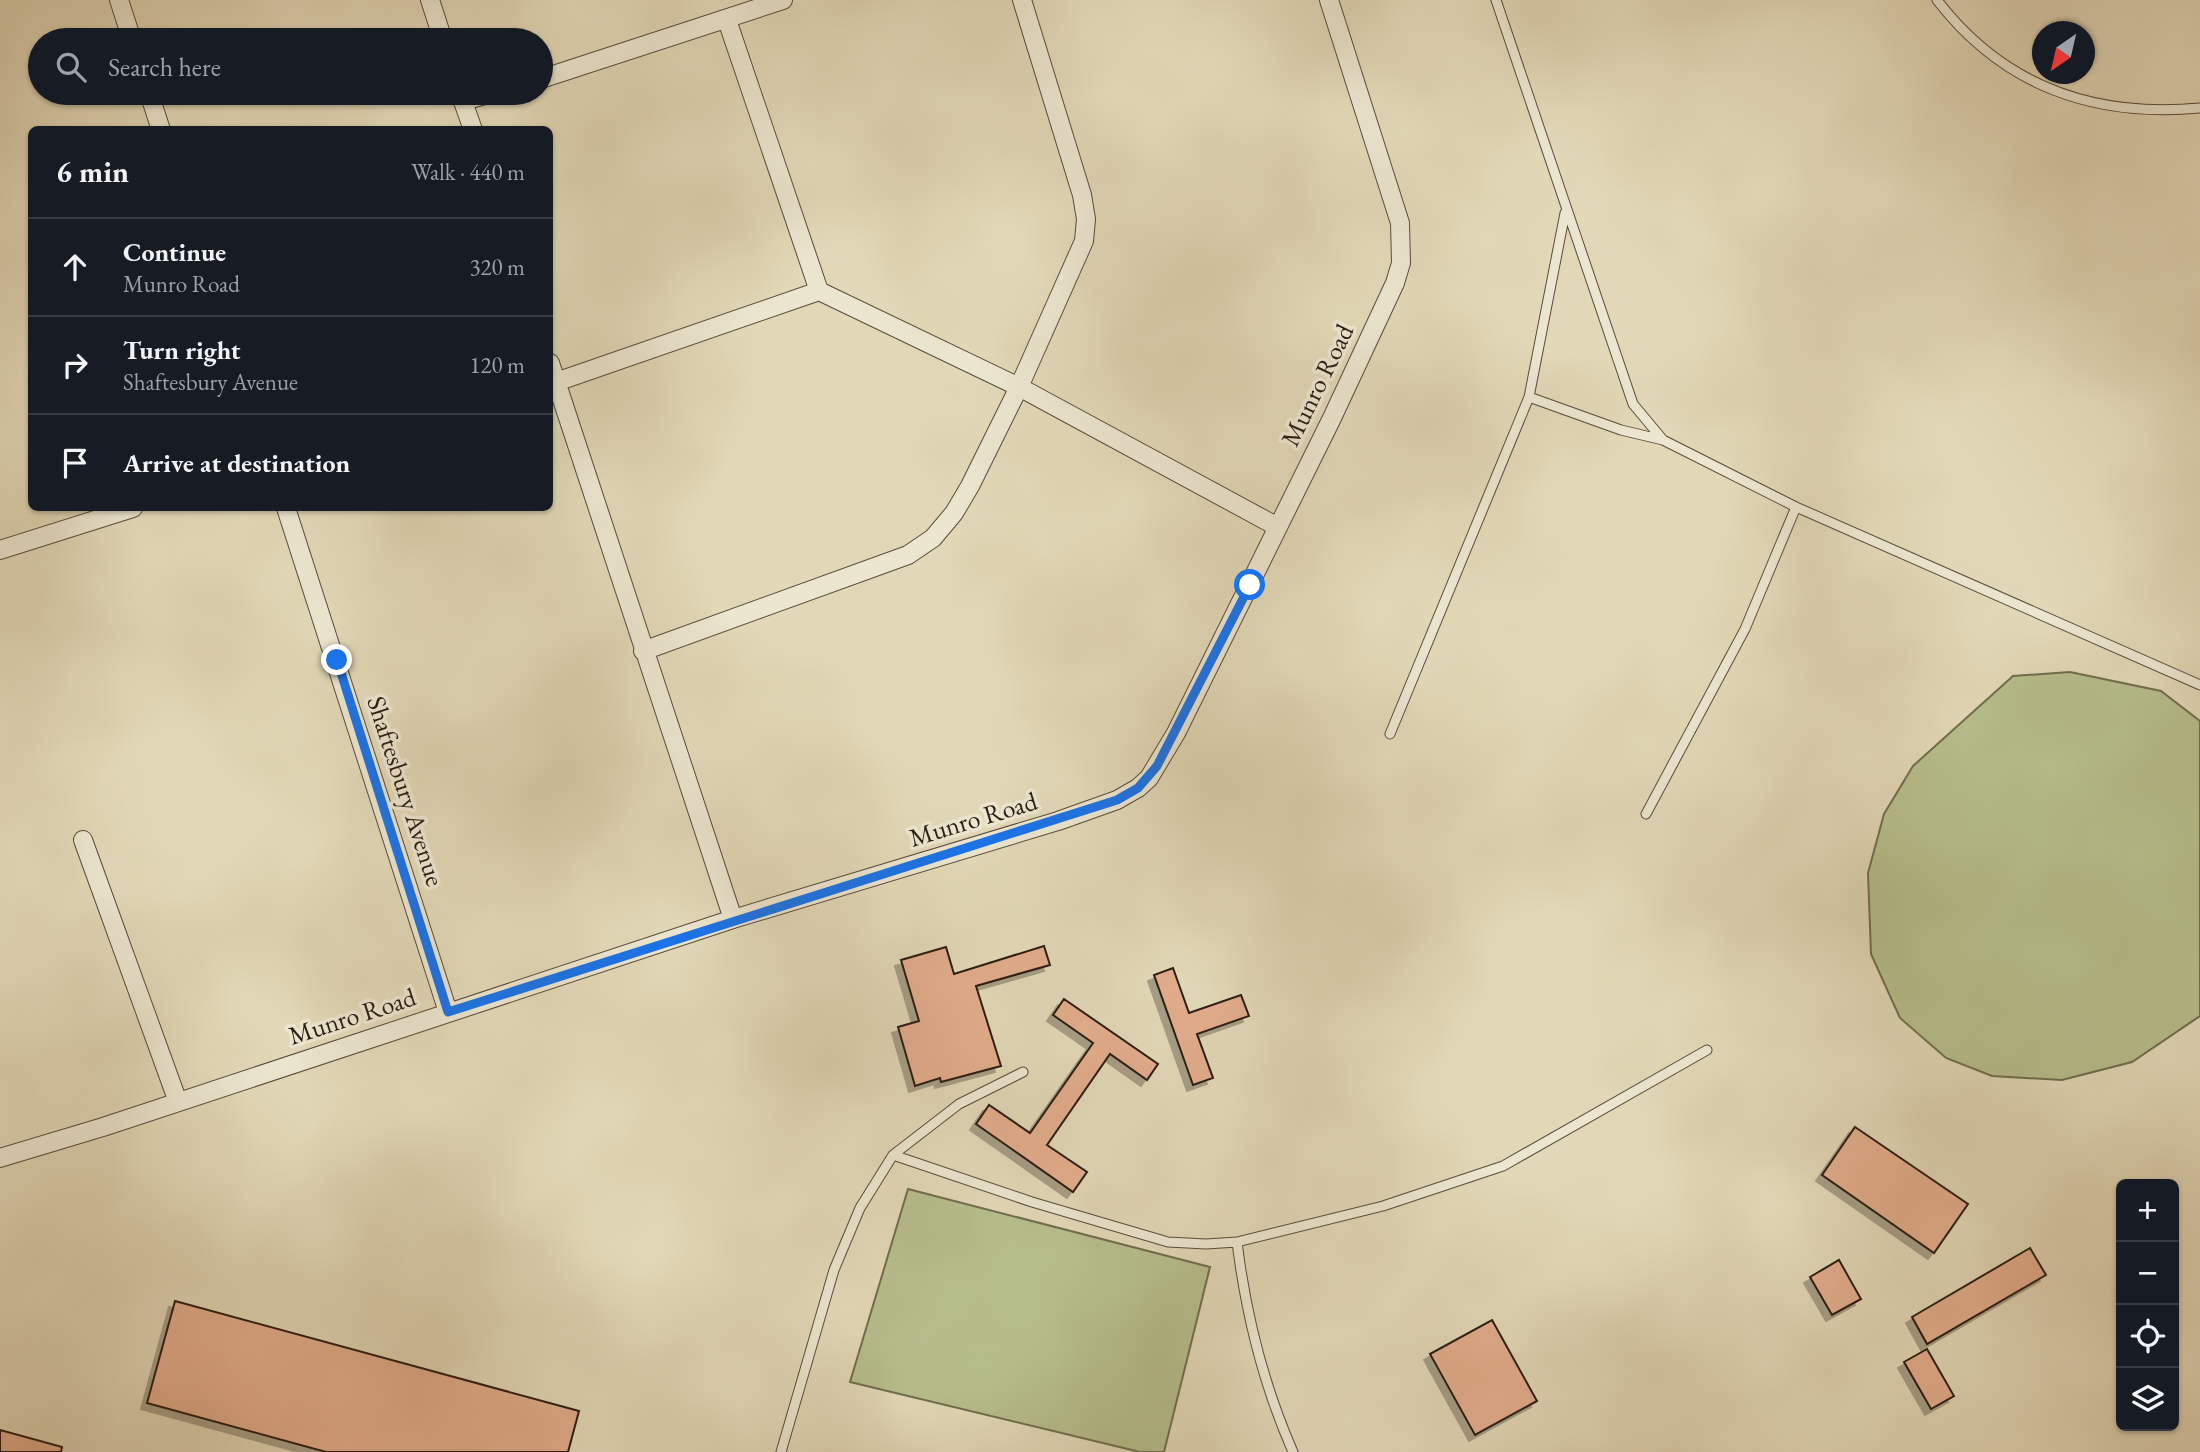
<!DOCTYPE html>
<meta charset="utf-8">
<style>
:root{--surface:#171b24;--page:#20242c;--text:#f1f3f6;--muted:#9ea1a6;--line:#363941}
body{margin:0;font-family:"EB Garamond",serif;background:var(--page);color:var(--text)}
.controls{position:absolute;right:21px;bottom:21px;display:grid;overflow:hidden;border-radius:10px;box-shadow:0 2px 5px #0004}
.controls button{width:63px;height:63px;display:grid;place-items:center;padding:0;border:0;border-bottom:2px solid var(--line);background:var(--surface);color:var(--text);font:35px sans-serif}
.compass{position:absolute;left:2032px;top:21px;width:63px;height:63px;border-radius:50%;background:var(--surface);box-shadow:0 2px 5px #0004;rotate:214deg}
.stop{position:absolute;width:21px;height:21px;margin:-16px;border:5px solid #1a73e8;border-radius:50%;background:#fff}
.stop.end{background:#1a73e8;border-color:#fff;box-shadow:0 2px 7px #0008}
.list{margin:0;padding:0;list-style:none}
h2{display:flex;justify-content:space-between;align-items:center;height:91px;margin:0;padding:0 28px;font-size:30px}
h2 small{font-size:23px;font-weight:400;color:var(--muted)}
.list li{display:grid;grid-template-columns:46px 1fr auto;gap:21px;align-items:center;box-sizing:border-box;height:98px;padding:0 28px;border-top:2px solid var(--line)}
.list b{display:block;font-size:26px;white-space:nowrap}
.list p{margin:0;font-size:23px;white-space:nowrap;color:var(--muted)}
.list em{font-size:23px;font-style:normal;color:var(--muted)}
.icon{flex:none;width:38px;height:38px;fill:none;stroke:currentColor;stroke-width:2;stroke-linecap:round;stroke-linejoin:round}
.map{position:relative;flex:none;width:2200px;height:1452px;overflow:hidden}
.search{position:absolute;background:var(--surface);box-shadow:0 2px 5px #0004;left:28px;top:28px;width:525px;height:77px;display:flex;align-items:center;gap:18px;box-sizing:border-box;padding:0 24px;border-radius:38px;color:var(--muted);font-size:26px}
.panel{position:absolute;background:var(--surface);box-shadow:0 2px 5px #0004;left:28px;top:126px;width:525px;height:385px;border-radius:10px}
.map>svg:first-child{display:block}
</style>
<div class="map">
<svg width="2200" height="1452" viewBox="0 0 2200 1452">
<defs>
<filter id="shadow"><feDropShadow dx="-6" dy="6" stdDeviation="0" flood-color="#0004"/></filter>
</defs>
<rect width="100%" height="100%" fill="#e2d8b7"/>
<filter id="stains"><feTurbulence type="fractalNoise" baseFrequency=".00286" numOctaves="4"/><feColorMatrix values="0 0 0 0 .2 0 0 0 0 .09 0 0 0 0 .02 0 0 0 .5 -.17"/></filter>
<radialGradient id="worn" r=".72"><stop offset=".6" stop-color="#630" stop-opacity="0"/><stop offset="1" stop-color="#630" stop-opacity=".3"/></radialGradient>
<path fill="#b6be8c" stroke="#706d4f" stroke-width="2" d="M2070 672 2161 691 2200 721V1016L2132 1062 2062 1080 1992 1076 1946 1058 1900 1018 1871 954 1868 873 1884 814 1913 766 2013 676Z
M908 1189 1210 1267 1164 1452H1140L850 1382Z"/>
<path fill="#e3ad8c" stroke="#291c12" stroke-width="2" filter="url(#shadow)" d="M1044 946 1050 965 976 986 1001 1066 941 1082 940 1078 915 1086 898 1027 919 1021 901 960 946 947 954 974Z
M1173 968 1189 1013 1241 995 1249 1016 1197 1034 1213 1078 1193 1085 1154 975Z
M1064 999 1158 1064 1147 1080 1110 1054 1047 1145 1087 1172 1073 1192 976 1124 989 1105 1030 1133 1093 1043 1053 1015Z
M1855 1127 1968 1204 1934 1253 1822 1175Z
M2030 1248 2046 1275 1927 1344 1912 1317Z
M1839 1260 1861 1299 1832 1315 1810 1277Z
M175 1301 579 1411 568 1452H326L147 1403Z
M1492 1320 1537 1401 1475 1435 1430 1354Z
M1927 1349 1954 1396 1931 1409 1904 1362Z
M0 1430 62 1447 61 1452H0Z"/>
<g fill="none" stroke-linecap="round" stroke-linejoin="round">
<g stroke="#574b3b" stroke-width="11">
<path id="service" d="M1496 0 1633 404 1663 440 1796 507 2200 685
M1937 0C2003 86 2094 118 2200 108
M1529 397 1621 430 1663 440
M1390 734 1529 397 1565 213
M1646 814 1745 629 1796 507
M893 1155 1032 1202 1168 1242 1206 1244 1237 1242 1383 1206 1503 1166 1707 1050
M1237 1242C1246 1315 1263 1384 1293 1452
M781 1452 834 1270 860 1208 893 1155 959 1104 1023 1072"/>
</g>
<g stroke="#574b3b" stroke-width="20">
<path id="minor" d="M119 0 132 40
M430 0 443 40
M541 79 783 0
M149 93 161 130
M460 93 473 130
M463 101 492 93
M819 291 1019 387 1276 526
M550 363 733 919
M556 382 819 291 727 20
M286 508 448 1012
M0 550 133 508
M643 651 908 555 933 538 954 513 970 486 1019 387 1084 241 1086 219 1082 195 1022 0
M83 840 178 1102
M0 1158 103 1127 733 919 1058 821 1117 800 1138 788 1149 778 1176 733 1332 418 1395 283 1401 263 1400 223 1329 0"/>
</g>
<use href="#service" stroke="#ece6d0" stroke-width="9"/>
<use href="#minor" stroke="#ece6d0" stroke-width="18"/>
</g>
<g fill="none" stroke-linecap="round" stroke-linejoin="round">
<path stroke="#1a73e8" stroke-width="9" d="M337 660 448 1012 1117 800 1138 788 1157 766 1250 585"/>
</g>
<g text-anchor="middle" stroke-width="7" stroke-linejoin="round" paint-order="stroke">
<g font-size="26" fill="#291c12" stroke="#ece6d0">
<text transform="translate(1317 385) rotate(-64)" y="9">Munro Road</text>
<text transform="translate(406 791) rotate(72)" y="9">Shaftesbury Avenue</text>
<text transform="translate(973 819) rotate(-17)" y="9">Munro Road</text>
<text transform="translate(352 1016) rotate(-18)" y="9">Munro Road</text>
</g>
</g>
<rect width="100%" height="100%" filter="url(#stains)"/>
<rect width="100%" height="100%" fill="url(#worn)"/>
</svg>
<div class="controls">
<button>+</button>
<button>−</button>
<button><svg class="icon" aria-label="locate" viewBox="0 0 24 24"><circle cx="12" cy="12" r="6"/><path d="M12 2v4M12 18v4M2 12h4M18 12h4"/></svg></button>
<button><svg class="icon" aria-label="layers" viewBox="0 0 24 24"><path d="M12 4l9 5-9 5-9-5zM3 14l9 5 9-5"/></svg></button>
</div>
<svg class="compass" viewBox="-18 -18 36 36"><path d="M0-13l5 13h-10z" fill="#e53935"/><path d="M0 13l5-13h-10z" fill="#9ea1a6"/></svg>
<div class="stop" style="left:1250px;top:585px"></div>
<div class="stop end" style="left:337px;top:660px"></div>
<div class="search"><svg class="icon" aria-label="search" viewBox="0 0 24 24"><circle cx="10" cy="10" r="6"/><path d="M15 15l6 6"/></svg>Search here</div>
<section class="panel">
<h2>6 min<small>Walk · 440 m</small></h2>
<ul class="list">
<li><svg class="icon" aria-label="ahead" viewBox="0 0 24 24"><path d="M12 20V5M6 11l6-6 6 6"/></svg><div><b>Continue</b><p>Munro Road</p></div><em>320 m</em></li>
<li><svg class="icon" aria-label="right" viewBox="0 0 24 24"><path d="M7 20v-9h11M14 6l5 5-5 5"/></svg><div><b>Turn right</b><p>Shaftesbury Avenue</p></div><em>120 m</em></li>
<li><svg class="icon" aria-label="arrive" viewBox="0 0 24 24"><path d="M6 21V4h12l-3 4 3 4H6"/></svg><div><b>Arrive at destination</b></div></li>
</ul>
</section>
</div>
